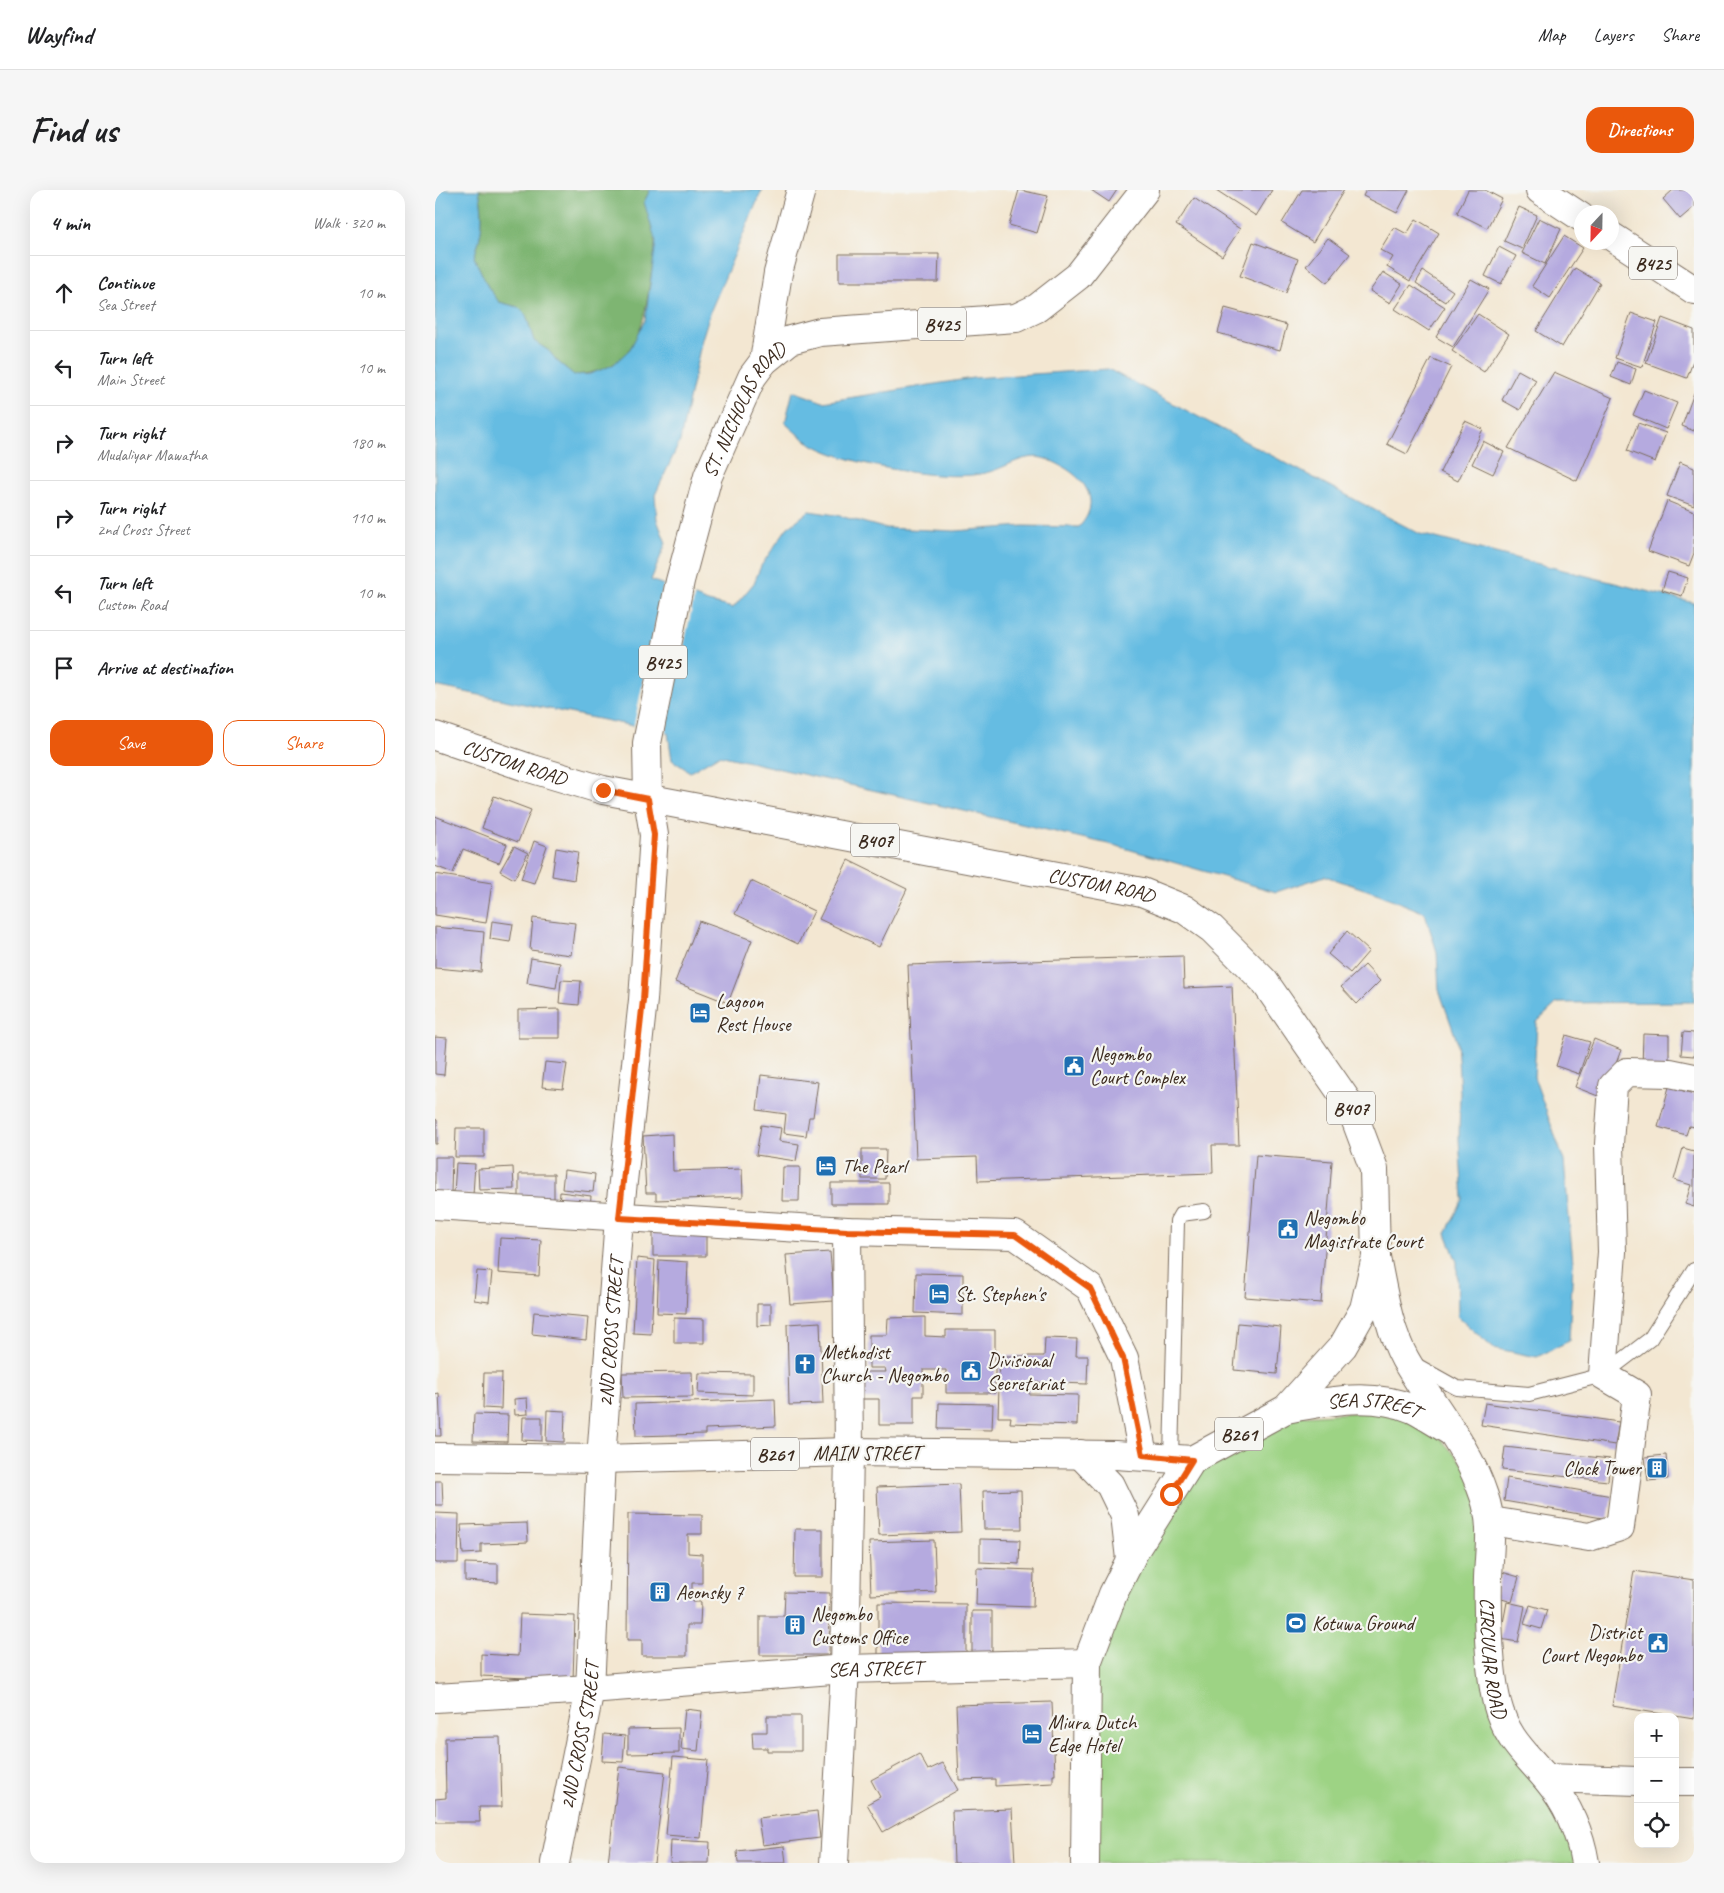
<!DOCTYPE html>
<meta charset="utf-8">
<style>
:root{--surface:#fff;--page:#f6f6f6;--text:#202124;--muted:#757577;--line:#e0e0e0;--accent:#ea580c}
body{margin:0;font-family:Caveat,sans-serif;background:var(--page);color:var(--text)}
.controls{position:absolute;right:15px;bottom:15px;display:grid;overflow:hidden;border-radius:10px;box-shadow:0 5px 20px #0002}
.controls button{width:45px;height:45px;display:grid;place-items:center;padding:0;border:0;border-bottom:1px solid var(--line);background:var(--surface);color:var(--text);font:25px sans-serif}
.compass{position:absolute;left:1139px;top:15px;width:45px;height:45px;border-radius:50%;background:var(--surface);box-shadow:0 5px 20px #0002;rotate:202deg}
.stop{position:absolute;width:15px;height:15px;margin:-11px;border:4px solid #ea580c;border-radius:50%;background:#fff}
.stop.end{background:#ea580c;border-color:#fff;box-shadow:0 1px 5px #0008}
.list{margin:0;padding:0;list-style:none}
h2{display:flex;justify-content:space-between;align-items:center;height:65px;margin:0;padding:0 20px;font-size:21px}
h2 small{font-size:16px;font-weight:400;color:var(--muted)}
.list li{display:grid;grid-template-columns:32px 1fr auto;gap:15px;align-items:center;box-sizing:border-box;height:75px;padding:0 20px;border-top:1px solid var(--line)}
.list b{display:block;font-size:19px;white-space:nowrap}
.list p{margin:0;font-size:16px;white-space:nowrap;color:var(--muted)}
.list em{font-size:16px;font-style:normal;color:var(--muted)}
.actions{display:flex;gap:10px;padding:15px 20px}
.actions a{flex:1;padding:11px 0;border:1px solid var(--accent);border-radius:15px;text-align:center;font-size:18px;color:var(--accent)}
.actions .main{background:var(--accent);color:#fff}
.icon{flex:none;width:28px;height:28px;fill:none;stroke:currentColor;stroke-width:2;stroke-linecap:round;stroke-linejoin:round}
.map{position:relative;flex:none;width:1259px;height:1673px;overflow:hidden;border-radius:15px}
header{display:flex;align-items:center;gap:30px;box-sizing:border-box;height:70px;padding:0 25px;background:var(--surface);border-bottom:1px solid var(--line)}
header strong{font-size:24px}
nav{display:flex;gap:28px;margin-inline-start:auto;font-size:18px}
.intro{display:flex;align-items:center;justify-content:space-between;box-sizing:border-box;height:120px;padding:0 30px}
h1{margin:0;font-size:35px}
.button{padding:12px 22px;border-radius:15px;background:var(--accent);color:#fff;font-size:18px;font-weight:700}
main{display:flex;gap:30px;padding:0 30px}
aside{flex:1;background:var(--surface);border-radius:15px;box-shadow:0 5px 20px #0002}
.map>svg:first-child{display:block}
</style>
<header>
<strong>Wayfind</strong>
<nav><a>Map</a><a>Layers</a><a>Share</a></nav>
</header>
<div class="intro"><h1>Find us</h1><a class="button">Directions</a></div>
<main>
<aside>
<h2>4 min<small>Walk · 320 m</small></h2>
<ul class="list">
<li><svg class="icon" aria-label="ahead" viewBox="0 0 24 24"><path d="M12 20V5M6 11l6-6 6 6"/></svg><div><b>Continue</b><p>Sea Street</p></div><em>10 m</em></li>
<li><svg class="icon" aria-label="left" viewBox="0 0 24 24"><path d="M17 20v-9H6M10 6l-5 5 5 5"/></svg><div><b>Turn left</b><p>Main Street</p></div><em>10 m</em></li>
<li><svg class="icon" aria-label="right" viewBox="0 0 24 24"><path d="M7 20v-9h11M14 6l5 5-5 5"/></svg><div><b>Turn right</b><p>Mudaliyar Mawatha</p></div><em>180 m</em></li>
<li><svg class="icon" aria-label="right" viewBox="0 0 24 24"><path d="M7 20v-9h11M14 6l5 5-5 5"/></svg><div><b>Turn right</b><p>2nd Cross Street</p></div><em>110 m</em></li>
<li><svg class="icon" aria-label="left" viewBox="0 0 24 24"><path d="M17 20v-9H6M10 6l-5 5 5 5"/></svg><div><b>Turn left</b><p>Custom Road</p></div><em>10 m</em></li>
<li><svg class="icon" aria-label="arrive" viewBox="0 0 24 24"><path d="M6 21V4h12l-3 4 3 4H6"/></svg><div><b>Arrive at destination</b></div></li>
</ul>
<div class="actions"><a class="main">Save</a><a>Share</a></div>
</aside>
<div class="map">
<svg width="1259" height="1673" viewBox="0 0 1259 1673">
<rect width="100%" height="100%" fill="#f6f6f2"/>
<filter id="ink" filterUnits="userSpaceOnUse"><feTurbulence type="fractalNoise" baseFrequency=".02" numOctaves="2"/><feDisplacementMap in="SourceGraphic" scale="10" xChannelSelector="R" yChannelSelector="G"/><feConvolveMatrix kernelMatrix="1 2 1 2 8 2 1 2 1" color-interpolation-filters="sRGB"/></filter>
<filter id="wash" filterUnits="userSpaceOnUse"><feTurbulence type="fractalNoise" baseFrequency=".0096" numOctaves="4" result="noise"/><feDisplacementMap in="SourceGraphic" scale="20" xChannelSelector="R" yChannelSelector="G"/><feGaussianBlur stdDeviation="1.12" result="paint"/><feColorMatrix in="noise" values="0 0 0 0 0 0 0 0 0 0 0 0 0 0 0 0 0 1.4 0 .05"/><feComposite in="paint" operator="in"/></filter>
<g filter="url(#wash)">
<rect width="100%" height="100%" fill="#f3e7d2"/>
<path fill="#9dd384" stroke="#6c7e51" d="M978 1219 1043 1290 1058 1487 1150 1673H650L652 1473 757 1270 835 1228Z"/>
<path fill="#7eb572" stroke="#5c7048" d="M44 0H215L209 12C213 24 220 40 220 53 220 66 217 79 215 91 208 142 199 181 139 185L122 171 114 161 99 151 91 125 83 117 64 112 53 97 39 67C48 41 49 27 44 0Z"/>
<path fill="#65bce2" stroke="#507380" d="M0 0H44C49 27 48 41 39 67L53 97 64 112 83 117 91 125 99 151 114 161 122 171 139 185 155 184 178 175 195 159 210 130 221 52 209 12 215 0H327L276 120 267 149 245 251 220 305 222 330 231 353 216 390 273 412 298 418 319 393 326 376 352 338 374 321 401 325 449 338 520 341 588 336 644 337C672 307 642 280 611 269 590 262 573 277 554 282 515 294 412 275 377 254 367 249 358 240 350 233L358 201 388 212 538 188 673 179 985 344 1259 413V812L1122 813 1102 832 1099 887 1129 971 1138 1073 1134 1151 1102 1167 1058 1158 1023 1127 1022 1072 1011 1043 1028 1009 1024 949 1025 902 1022 851 1004 800 1002 762 990 723 944 704 890 686 841 702 682 656 284 565 255 582 237 570 233 543 0 496Z"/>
<path fill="#f3e7d2" d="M229 392 260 404 230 545 198 539Z"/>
<g id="blocks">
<path fill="#b5aadf" d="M584 0 613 6 602 43 574 35Z
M656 0H682L674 12Z
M781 0H837L821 26Z
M867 0H909L878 52 847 33Z
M931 0H974L962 23 928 6Z
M1033 0H1050L1067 9 1052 38 1022 23Z
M1238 0H1259V17L1245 29 1228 9Z
M759 8 805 39 787 66 741 35Z
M1084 17 1102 25 1087 59 1069 51Z
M1104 28 1126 39 1110 74 1087 63Z
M981 29 1004 43 975 91 952 77 958 67 945 60 959 37 972 44Z
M1129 46 1148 58 1115 108 1097 96Z
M893 48 915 64 892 93 871 76Z
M818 52 863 69 851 103 805 86Z
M1064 57 1081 66 1066 94 1050 86Z
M404 64H504L503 92H404Z
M1140 78 1165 93 1127 157 1101 141Z
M988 81 1018 101 1010 112 981 93Z
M948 82 967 94 955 113 935 101Z
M1036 89 1054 99 1018 157 1001 147Z
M976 95 1010 117 994 141 960 119Z
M790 118 852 135 845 160 783 143Z
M1196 123 1222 132 1207 177 1180 168Z
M1043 124 1074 144 1049 182 1017 161Z
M1227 128 1259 140V169L1252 188 1211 173Z
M996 168 1016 177 972 264 952 254Z
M1182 172 1201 179 1196 195 1176 187Z
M1083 180 1101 190 1085 220 1067 210Z
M1119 182 1178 208 1142 291 1073 258Z
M1209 200 1242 213 1231 239 1198 225Z
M1259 203V241L1247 236Z
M1030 231 1048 239 1023 291 1005 282Z
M1203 233 1231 243 1220 272 1192 261Z
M1048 251 1069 262 1058 284 1037 274Z
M1245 272 1259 278V316L1232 306Z
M1232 311 1259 322V363L1254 376 1213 361Z
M1233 382 1253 388 1247 406 1227 400Z
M59 606 96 620 83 652 47 638Z
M0 626 72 654 64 673 28 659 18 683 0 676Z
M99 651 112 656 99 693 86 689Z
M79 656 93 663 79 689 65 681Z
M121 658 143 662 139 690 117 686Z
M413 670 472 699 444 757 384 729Z
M0 684 57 693 51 733 0 725Z
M316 691 379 721 363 754 300 724Z
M98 728 140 733 136 765 95 760Z
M57 731 78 734 75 752 55 749Z
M264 731 317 750 293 813 240 792Z
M0 737 49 742 46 782 0 778Z
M912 741 934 761 915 783 893 764Z
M748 766 749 798 797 796 804 955H777L778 983 543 991 542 967 481 969 473 775Z
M96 768 125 773 121 798 92 793Z
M930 775 945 791 922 814 906 797Z
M126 790 146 791 144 815 124 813Z
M125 819V848H83V820Z
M1248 842 1259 843V866L1246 865Z
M1208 844 1234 845V879L1207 878Z
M1131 845 1155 852 1144 884 1121 876Z
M0 847 12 848 9 885 0 884Z
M1159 849 1186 860 1168 908 1140 897Z
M110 872 132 874 128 899 107 897Z
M326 885 383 892 378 927H374L371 946 349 943 351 924 322 920Z
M1234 897 1259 904V937L1254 936 1251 945 1223 937Z
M0 929 2 930V954H0Z
M326 935 346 938 344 951 364 954 361 971 321 965Z
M21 938H49V967H20Z
M237 944 238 981 307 979 308 1007 221 1010V1003H211L208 946Z
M1248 958 1259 961V1017L1250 1014 1256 995 1239 990Z
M427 959H451L450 989H427Z
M821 965 897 971 886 1113 810 1107Z
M0 967H17L16 1003H0Z
M21 973 40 974 38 1005 19 1003Z
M78 977 79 999 44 1000 43 979Z
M348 977H365L364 1011H347Z
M129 980 160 984 158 1002 127 999Z
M84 984H119V1010L84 1009Z
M396 993H454V1014H396Z
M125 1002 156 1006 155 1019 124 1016Z
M218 1039H271V1066H218Z
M65 1048 106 1050 104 1086 63 1083Z
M395 1062 399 1111 355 1114 351 1065Z
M202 1068 220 1070 216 1144 198 1143Z
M224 1070 253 1072 251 1124 222 1123Z
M42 1081 57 1082 54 1112 39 1110Z
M481 1083 528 1084V1125L480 1123Z
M322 1114H336V1135L322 1136Z
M99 1122 153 1127 151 1150 97 1144Z
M490 1127V1146L511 1147V1140H560V1203H511V1180H488V1206H479V1235H444V1209H426V1182H451L450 1178H434V1145H452L453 1128Z
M239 1128 269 1129V1153H239Z
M385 1132 388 1214 354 1215 352 1134Z
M803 1133 846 1137 842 1184 799 1180Z
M610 1148 642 1149 641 1166H653L652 1194 594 1192V1204L643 1205 642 1235 575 1233 576 1227H563L565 1166H609Z
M257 1182 258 1207 188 1208 187 1183Z
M49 1183H67L66 1219 48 1218Z
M264 1183 318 1184V1205L263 1203Z
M4 1203 6 1246H0V1204Z
M92 1208 93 1224 80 1225 79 1209Z
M340 1209 341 1236 270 1239V1244L201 1246 200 1214Z
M504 1213 558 1214 557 1240 503 1239Z
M1050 1213 1184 1232 1180 1255 1046 1235Z
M112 1220 130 1221 129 1252 111 1251Z
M39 1224 73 1225 72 1252 38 1251Z
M88 1227H107V1251L87 1250Z
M1070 1257 1175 1269 1173 1291 1067 1280Z
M1231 1265 1233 1289 1213 1291 1210 1267Z
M1072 1288 1177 1306 1173 1329 1069 1311Z
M0 1291H7L8 1315H0Z
M524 1294 526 1342 444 1345 442 1297Z
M586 1300 587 1339H549L548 1301Z
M0 1323 24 1324 23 1373H0Z
M193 1324 267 1325V1344H253V1363L267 1364V1393H257V1412H266L265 1435H252V1466H207V1450H192Z
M92 1333 93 1352 46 1354V1363L28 1364 26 1335Z
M360 1339H388V1387H359Z
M545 1349 585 1350 584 1374 545 1372Z
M499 1350 501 1402 436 1405 434 1352Z
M30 1373 63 1374V1393L30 1391Z
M542 1378 599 1380 598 1417 541 1415Z
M1199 1381 1259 1390V1529L1177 1516Z
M1067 1382 1084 1387 1077 1412 1060 1407Z
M350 1402 395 1403 394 1465H325V1426H349Z
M1072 1412 1090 1416 1083 1452 1065 1449Z
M443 1413 531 1414V1465H443Z
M1095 1415 1112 1420 1106 1439 1089 1434Z
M537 1421H557V1463H537Z
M85 1424 140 1426 138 1490 46 1486V1464L83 1466Z
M617 1512 620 1585H618V1593L560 1596V1589L524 1590 521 1515Z
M250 1519 267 1521 263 1561 246 1559Z
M332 1526H366V1561H332V1558H318L317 1542H332Z
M244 1538V1563L193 1564V1539Z
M169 1544 190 1546 188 1572 167 1571Z
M65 1547 67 1617H44L45 1632H0V1609L11 1608 10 1548Z
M484 1564 493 1580 508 1573 523 1600 448 1642 432 1614 445 1607 436 1590Z
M238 1567 273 1570 266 1648 231 1645Z
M184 1577 230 1582 219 1673H173Z
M577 1619 580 1673H519L517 1621Z
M382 1621 385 1648 327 1655 323 1628Z
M236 1650 275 1652 274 1673H235Z
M349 1656 351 1673H303L302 1661Z"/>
</g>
</g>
<g filter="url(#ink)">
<use href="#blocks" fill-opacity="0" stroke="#7b6c5d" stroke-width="1"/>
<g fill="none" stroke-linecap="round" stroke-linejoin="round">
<g stroke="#7b6c5d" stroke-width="16">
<path id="lane" d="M979 1174 1022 1198 1094 1204 1168 1185 1215 1149 1259 1080
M736 1268 742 1031 746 1024 769 1021"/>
</g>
<g stroke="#7b6c5d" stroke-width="30">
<g id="street">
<path d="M0 1015 412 1041 580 1045 655 1098 689 1168 708 1265"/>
<path d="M1056 1331 1154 1347 1185 1337 1202 1205 1168 1185 1177 1062 1174 954 1178 896 1192 882 1235 883 1259 888"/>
<path id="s1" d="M120 1673 155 1499 166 1269 184 1028 208 810 219 645 213 609"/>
<path d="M399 1673 410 1479 414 1262 412 1041"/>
<path d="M650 1673 652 1473"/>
</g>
</g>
<g stroke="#7b6c5d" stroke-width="30">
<g id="secondary">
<path d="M329 171 343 83 366 0"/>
<path id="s2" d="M941 1067C948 1101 953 1138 970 1169 996 1215 1032 1254 1049 1306 1059 1335 1054 1359 1053 1388 1052 1421 1054 1482 1062 1513 1071 1548 1089 1562 1111 1588 1131 1612 1145 1642 1150 1673"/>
<path id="s3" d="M851 1219C893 1211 937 1202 978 1219 990 1225 1003 1234 1015 1241"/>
<path d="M645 1264 675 1295 690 1326 695 1369"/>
<path id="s4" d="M0 1508 155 1499 410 1479 652 1473 678 1404 700 1360 757 1270"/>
<path d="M1111 1588 1203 1591"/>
<path d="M1240 1592H1259"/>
</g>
</g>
<g stroke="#7b6c5d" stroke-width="30">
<g id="primary">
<path d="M1105 0 1146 27"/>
<path d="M1176 46 1259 100"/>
<path id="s5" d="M0 546 91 577 168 600 707 702 749 719 777 739 829 791 915 915 939 979 941 1067 929 1119 908 1156 851 1219 757 1270 680 1265 414 1262 166 1269 0 1267"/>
<path id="s6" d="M213 609 212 553 245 391 273 286 317 187 329 171 355 150 385 142 581 128 602 118 643 86 710 0"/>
</g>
</g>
<use href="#lane" stroke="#fff" stroke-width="14"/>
<use href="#street" stroke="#fff" stroke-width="28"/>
<use href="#secondary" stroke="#fff" stroke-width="28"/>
<use href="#primary" stroke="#fff" stroke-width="28"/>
</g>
</g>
<g fill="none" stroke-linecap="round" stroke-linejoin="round" filter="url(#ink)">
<path stroke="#ea580c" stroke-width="6" d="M168 600 213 609 219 645 208 810 184 1028 412 1041 580 1045 655 1098 688 1168 708 1265 757 1270 736 1304"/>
</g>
<defs>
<g id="hotel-square" transform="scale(1.125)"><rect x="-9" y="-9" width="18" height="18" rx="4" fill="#1f6fb2" stroke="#f6f6f2"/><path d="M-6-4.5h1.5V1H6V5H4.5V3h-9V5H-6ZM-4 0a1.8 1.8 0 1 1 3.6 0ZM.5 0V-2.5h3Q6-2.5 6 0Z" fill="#fff"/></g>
<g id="civic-square" transform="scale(1.125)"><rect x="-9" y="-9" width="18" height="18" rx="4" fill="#1f6fb2" stroke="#f6f6f2"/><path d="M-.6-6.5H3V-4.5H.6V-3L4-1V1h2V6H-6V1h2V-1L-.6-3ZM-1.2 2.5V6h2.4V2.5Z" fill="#fff"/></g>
<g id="church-square" transform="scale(1.125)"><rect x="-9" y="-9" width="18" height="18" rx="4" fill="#1f6fb2" stroke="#f6f6f2"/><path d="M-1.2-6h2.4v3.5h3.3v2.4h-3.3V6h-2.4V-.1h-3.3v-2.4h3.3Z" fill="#fff"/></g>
<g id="building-square" transform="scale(1.125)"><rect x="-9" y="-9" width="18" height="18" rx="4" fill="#1f6fb2" stroke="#f6f6f2"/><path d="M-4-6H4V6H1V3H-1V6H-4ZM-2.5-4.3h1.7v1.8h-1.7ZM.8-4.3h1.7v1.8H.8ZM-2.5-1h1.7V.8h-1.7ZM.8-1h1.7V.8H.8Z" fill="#fff"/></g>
<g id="stadium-square" transform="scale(1.125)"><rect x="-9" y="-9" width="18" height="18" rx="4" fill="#1f6fb2" stroke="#f6f6f2"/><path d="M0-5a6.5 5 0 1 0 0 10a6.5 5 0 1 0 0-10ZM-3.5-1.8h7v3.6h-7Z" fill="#fff"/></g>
</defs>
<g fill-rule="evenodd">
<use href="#hotel-square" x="265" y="823"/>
<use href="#civic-square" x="639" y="876"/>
<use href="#hotel-square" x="391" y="976"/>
<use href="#civic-square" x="853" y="1039"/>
<use href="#hotel-square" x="504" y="1104"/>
<use href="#church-square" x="370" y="1174"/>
<use href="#civic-square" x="536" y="1181"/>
<use href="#building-square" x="1222" y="1278"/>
<use href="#building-square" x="225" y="1402"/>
<use href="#stadium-square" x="861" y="1433"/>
<use href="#building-square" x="360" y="1435"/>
<use href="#civic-square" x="1223" y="1453"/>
<use href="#hotel-square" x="597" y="1544"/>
</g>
<g text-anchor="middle" stroke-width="4.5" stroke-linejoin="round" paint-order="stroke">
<g fill="#f6f6f2" stroke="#73675e" stroke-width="1">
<rect x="1194" y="56.5" width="48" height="33" rx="4"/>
<rect x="483" y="117.5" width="48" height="33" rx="4"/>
<rect x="204" y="455.5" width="48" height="33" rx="4"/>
<rect x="416" y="633.5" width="48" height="33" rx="4"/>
<rect x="892" y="901.5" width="48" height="33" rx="4"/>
<rect x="780" y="1227.5" width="48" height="33" rx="4"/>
<rect x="316" y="1247.5" width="48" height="33" rx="4"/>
</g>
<g font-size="19" font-weight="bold" fill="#3b2a1e">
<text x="1218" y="80">B425</text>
<text x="507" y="141">B425</text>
<text x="228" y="479">B425</text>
<text x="440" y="657">B407</text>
<text x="916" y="925">B407</text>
<text x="804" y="1251">B261</text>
<text x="340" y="1271">B261</text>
</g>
<g font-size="20" fill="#3b2a1e" stroke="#f6f6f2">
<text dy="7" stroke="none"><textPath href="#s6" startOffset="406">ST. NICHOLAS ROAD</textPath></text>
<text dy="7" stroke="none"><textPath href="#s5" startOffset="84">CUSTOM ROAD</textPath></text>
<text dy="7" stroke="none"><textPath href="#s5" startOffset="684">CUSTOM ROAD</textPath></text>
<text dy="7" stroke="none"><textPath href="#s1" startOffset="535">2ND CROSS STREET</textPath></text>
<text dy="7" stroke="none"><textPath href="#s3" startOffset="89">SEA STREET</textPath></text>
<text x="432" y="1270">MAIN STREET</text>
<text dy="7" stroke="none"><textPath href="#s2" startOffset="428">CIRCULAR ROAD</textPath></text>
<text dy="7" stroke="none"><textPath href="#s4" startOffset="441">SEA STREET</textPath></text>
<text dy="7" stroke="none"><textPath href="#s1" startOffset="130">2ND CROSS STREET</textPath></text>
</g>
<g font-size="20" fill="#3b2a1e" stroke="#f6f6f2" text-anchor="start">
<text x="281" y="818">Lagoon<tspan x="281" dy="23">Rest House</tspan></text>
<text x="655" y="871">Negombo<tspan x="655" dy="23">Court Complex</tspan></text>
<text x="407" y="983">The Pearl</text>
<text x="869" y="1035">Negombo<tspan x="869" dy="23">Magistrate Court</tspan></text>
<text x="520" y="1111">St. Stephen's</text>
<text x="386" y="1169">Methodist<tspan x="386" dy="23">Church - Negombo</tspan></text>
<text x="552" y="1177">Divisional<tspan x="552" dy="23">Secretariat</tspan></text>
<text x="1206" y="1285" text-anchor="end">Clock Tower</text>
<text x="241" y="1409">Aeonsky 7</text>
<text x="376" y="1431">Negombo<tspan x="376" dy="23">Customs Office</tspan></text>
<text x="877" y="1440">Kotuwa Ground</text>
<text x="1207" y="1449" text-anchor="end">District<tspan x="1207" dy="23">Court Negombo</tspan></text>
<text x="613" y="1539">Miura Dutch<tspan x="613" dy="23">Edge Hotel</tspan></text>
</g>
</g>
</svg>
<div class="controls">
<button>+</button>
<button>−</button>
<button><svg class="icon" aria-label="locate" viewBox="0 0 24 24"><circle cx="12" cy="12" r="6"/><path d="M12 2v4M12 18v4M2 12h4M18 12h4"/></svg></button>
</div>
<svg class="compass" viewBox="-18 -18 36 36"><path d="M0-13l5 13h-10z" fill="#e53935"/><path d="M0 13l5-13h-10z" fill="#757577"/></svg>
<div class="stop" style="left:736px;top:1304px"></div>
<div class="stop end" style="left:168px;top:600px"></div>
</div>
</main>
